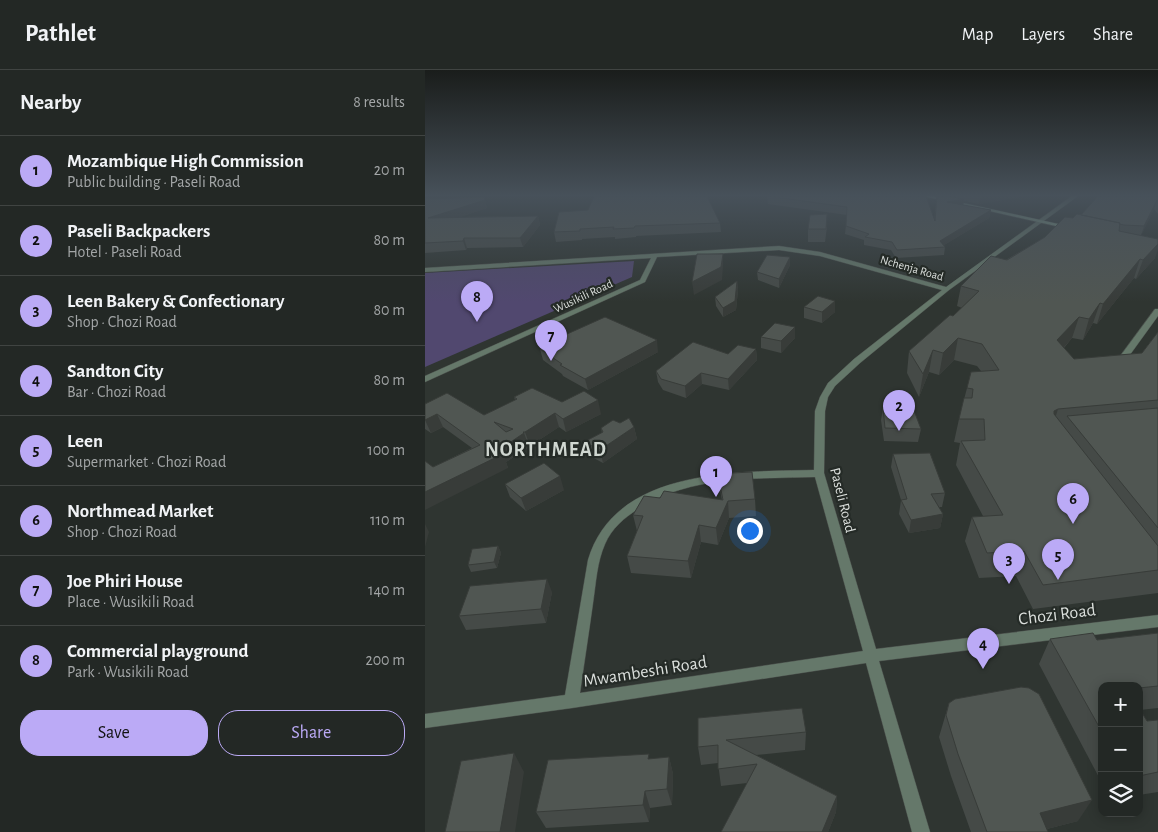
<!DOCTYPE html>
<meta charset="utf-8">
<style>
:root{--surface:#232825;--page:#2b302d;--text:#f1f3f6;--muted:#a3a6a7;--line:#404442;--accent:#bbaaf6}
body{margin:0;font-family:"Alegreya Sans",sans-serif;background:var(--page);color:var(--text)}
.controls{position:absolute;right:15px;bottom:15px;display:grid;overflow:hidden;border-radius:10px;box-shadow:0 2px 12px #0003}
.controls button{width:45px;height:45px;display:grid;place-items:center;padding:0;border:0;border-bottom:1px solid var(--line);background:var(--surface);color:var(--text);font:25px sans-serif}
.you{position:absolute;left:324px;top:460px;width:18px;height:18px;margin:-12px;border:4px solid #fff;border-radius:50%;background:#1a73e8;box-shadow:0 0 0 8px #1a73e833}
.badge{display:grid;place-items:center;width:32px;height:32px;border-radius:50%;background:var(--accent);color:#111;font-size:16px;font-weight:700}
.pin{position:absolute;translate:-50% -41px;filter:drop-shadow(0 1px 2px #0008)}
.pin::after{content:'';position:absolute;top:26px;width:18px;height:15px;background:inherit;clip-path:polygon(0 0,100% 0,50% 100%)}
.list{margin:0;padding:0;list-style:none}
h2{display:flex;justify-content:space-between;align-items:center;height:65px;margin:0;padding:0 20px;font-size:21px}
h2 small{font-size:16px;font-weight:400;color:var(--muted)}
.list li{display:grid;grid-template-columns:32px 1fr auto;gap:15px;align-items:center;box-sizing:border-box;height:70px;padding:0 20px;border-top:1px solid var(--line)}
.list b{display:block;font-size:19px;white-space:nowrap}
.list p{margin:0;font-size:16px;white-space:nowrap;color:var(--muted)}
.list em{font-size:16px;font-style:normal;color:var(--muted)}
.actions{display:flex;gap:10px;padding:15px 20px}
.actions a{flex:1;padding:11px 0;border:1px solid var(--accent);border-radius:20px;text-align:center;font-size:18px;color:var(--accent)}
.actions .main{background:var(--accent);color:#111}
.icon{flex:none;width:28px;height:28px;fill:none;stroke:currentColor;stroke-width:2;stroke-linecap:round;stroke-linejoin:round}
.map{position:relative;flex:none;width:733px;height:762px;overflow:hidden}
header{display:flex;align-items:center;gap:30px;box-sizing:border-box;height:70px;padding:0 25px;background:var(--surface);border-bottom:1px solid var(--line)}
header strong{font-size:24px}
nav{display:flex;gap:28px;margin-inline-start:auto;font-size:18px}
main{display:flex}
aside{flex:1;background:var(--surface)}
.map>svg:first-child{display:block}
</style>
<header>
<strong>Pathlet</strong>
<nav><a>Map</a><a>Layers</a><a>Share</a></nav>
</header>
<main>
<aside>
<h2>Nearby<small>8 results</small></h2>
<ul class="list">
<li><span class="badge">1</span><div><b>Mozambique High Commission</b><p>Public building · Paseli Road</p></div><em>20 m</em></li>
<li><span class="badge">2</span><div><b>Paseli Backpackers</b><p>Hotel · Paseli Road</p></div><em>80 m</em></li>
<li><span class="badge">3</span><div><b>Leen Bakery &amp; Confectionary</b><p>Shop · Chozi Road</p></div><em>80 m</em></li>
<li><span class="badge">4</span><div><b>Sandton City</b><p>Bar · Chozi Road</p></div><em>80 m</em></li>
<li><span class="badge">5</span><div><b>Leen</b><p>Supermarket · Chozi Road</p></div><em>100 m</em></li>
<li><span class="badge">6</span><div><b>Northmead Market</b><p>Shop · Chozi Road</p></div><em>110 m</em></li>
<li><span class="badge">7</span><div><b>Joe Phiri House</b><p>Place · Wusikili Road</p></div><em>140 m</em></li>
<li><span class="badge">8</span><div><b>Commercial playground</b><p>Park · Wusikili Road</p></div><em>200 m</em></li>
</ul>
<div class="actions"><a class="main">Save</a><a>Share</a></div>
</aside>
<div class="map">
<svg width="733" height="762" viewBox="0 0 733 762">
<rect width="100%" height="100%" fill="#2f3531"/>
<path fill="#51486f" d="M209 191 207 207 0 297V203Z"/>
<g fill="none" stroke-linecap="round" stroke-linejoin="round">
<g stroke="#4b504c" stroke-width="1">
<path id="street" d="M647 126H653L524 220 435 293 410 316 403 327 400 341 399 403 451 579 733 545V557L454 591 505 762H487L441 593 147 638 0 658V644L140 625 163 490C190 398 312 402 389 400L390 341 395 327 403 313 429 289 517 220 395 186 354 180 232 187 220 212 0 312V306L215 210 226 188 0 202V198L354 176 395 182 521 217ZM390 407 438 581 155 623C159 593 164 563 168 533 171 513 172 492 180 474 187 458 199 448 213 439 266 405 330 409 390 407Z
M730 239H733V246L699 293H693V289Z"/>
</g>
<g stroke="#4b504c" stroke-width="1">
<path id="secondary" d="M498 126H507L647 157 644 159Z"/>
</g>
<use href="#street" fill="#65786a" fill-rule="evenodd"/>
<use href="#secondary" fill="#809e89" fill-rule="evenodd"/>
</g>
<path fill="#454a47" d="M342 126 509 150 512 126H600L554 134 539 131 538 135 566 140 564 148 519 175 520 177 519 185 471 188 466 180 439 175V170L420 164 422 145 343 134Z
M733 126V144L729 139 716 165 730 188 711 209 709 208 672 254 668 253 658 270 647 268 639 278 649 289 717 283 733 262V523L608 539 591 506 554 508 540 471 547 447 558 446 531 395 535 373 529 372 534 349 542 318 556 301 552 296 529 290 514 305 504 302 494 327 482 303 484 281 528 246 537 238 532 236 536 216 620 167 648 148 656 145Z
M59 127 62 138 35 147 113 146 115 155 98 177 42 178 41 180 0 183V129Z
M134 142 295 153 296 162 211 166V167L190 169V167L157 169V170L131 172 129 162Z
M402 157 400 172H383V159Z
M365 187V195L354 218 333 210 332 202Z
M312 211 313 220 311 240 298 247 291 236 290 227Z
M410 231V242L397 253 379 248V237Z
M370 257V268L356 283 336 278V267Z
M122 273 233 282 163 320 138 306 137 304 118 290 115 279 123 276Z
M331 279 332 290 304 320 277 314 261 328 238 320 233 312 231 301 303 284Z
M89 327 137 332 176 344 141 362 134 357 105 376H103L104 377 81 392 83 398 8 397 47 378 18 357 6 363 0 359V334L59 345 90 330Z
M458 338 496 359 493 372 459 371 456 350Z
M195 353 209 357 212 369 178 393 163 385 159 372 177 363 176 358Z
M468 384 520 423 517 437H514L518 444 515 458 484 463 474 444 476 430 466 397Z
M292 400 307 403 330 429 331 446 304 448 293 475 276 472 266 508 206 503 202 486 212 461 208 445 235 428 297 430 294 416Z
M80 414 139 420 101 441 85 427Z
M73 476 76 483 72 498 46 502 43 495Z
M127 522 121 553 41 560 34 546Z
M733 563V638L715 640 722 651 733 650V722L714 725V616H677V713L614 594 625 569 672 570Z
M524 633 653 751 622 759 623 762H546L526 706 514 667Z
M273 648 381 662 380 680 331 685 412 726 411 742 403 762H296L322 713 296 716 293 693 276 695 273 677Z
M244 687 248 704 247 735 225 738 224 752 121 758 111 742 225 689Z"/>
<path fill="#383c39" d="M560 126H600L554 134 555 127Z
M59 127 62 138 6 157 3 148Z
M539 129 538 137 522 132Z
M732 130 729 139 716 166 719 156Z
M566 140 564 148 516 177 515 171Z
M113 146 115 155 98 177 95 168Z
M39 168 42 178 41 180 38 171Z
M733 174V180L730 188 711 209 718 190Z
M298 184V196L297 210 269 225 267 212Z
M365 187V195L354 218V209Z
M715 189 709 208 672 254 678 234Z
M312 211 313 220 311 240 298 247V238Z
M410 231V242L397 253V242Z
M675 233 668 253 658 270 664 249Z
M654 247 647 268 626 292 632 270Z
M370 257V268L356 283V271Z
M533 268 529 290 514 305 518 283Z
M232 270 233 282 163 320 160 309Z
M331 279 332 290 304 320 303 309Z
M508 280 504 302 494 327 498 304Z
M276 303 277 314 261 328 260 316Z
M173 330 176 344 141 362 138 349Z
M633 339 626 362 629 341Z
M130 343 134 357 105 376 100 362Z
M12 344 18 357 6 363 0 350Z
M209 357 212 369 178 393 175 380Z
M99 363 104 377 81 392 83 398 0 440V422L74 380Z
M135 406 139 420 101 441 96 428Z
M303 431 304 448 293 475 291 458Z
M518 444 515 458 484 463 486 450Z
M0 454 4 462 0 477Z
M274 455 276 472 266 508 263 491Z
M73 476 76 483 72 498 69 492Z
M122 509 127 522 121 553 116 539Z
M89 683 99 702 90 762H75Z
M244 687 248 704 247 735 242 719Z
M220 721 225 738 224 752 218 735Z
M412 726 411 742 403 762H397Z
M667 730 653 751 610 762 615 743Z"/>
<path fill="#505652" stroke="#383c39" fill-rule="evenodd" d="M169 126H282L295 153 210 156 209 158 188 159 189 157 155 159V161L129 162 134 142 163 140Z
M342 126H501L510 151 512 126H522L539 129 522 132 566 140 515 171 520 177 472 180 467 172 440 167 444 164 421 156 422 137Z
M673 126H733V131L732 130 719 156 699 155 694 154 695 153 656 145Z
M59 127 60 130 3 148 113 146 95 168H39L38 171 0 173V129Z
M402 144 401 159H383L385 145Z
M652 144 695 153 694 161 733 169V174L718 190 715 189 678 234 675 233 664 249 654 247 632 270 649 289 717 283 733 262V330L633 339 629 341V344L733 476V500L618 515 599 481 562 483 547 447 578 445 536 371 560 370 559 349H534L539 328H547L548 319 542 318 546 302 574 300 557 274 533 268 518 283 508 280 498 304 484 281 525 245 528 246 554 221 536 216 566 186 582 190 620 167 640 147 648 148Z
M272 184H298L296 197 267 212Z
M342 185 365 187 354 209 332 202Z
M312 211 310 231 298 238 290 227Z
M393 226 410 231 397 242 379 237Z
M180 247 232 270 160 309 135 295 137 294 115 279 125 275 122 273Z
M350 253 370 257 356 271 336 267Z
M268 272 303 284 313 275 331 279 303 309 276 303 260 316 236 309 231 301Z
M107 318 137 332 159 321 173 330 138 349 130 343 100 362H98L99 363 74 380 78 384 0 422V391L8 397 55 375 12 344 0 350V334L22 323 59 345 92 329 89 327ZM69 352 88 359 81 362Z
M458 338H488L496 359 460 358Z
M733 338V458L642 346Z
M204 348 209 357 175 380 159 372 178 362 176 358 188 350 195 353Z
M505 383 520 423 506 424 518 444 486 450 476 430 482 429 468 384Z
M119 393 135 406 96 428 80 414Z
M306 398 307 403 327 402 330 429 303 431 291 458 274 455 263 491 202 486 218 446 208 445 219 426 235 428 239 421 298 430 292 400Z
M73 476 69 492 43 495 47 479Z
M122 509 116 539 34 546 45 516Z
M668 563 672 570 733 563V616L714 618V616H677V662L625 569Z
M596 617 604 618 614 624 667 730 615 743 623 762H562L533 684 521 645 524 633 530 629Z
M377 638 381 662 301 670 412 726 397 762H296L332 694 293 699V675L273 677V648Z
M714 638 722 651 733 650V702L714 706Z
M89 683 75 762H20L36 691Z
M224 684 223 689 244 687 242 719 220 721 218 735 111 742 123 690Z"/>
<linearGradient id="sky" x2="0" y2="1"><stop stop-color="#1a1d1b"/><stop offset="0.54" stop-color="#47515a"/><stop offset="1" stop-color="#47515a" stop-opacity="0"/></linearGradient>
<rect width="733" height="232" fill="url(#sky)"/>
<g text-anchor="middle" stroke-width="4.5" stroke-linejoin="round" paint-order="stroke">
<g font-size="12" fill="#dbdfdc" stroke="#252b27">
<text transform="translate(487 198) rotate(16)" y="4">Nchenja Road</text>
<text transform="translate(158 226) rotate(-25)" y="4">Wusikili Road</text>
</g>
<g font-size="15" fill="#dbdfdc" stroke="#252b27">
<text transform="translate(418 430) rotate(76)" y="5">Paseli Road</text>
</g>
<g font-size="18" fill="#dbdfdc" stroke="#252b27">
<text transform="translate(632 544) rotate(-7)" y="6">Chozi Road</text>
<text transform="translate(220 601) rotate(-9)" y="6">Mwambeshi Road</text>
</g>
<g font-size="20" font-weight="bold" letter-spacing="1" fill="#d0d7d1" stroke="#252b27">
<text x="121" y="386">NORTHMEAD</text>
</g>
</g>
</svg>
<div class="controls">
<button>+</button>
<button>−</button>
<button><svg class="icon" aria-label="layers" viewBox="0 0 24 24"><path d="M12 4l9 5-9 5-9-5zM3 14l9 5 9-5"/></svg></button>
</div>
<div class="you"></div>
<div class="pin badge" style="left:291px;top:427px">1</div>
<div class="pin badge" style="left:474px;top:361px">2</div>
<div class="pin badge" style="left:584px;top:514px">3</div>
<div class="pin badge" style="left:558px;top:599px">4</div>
<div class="pin badge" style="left:633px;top:510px">5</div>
<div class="pin badge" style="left:648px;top:454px">6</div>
<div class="pin badge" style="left:126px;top:291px">7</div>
<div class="pin badge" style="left:52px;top:252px">8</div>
</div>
</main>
